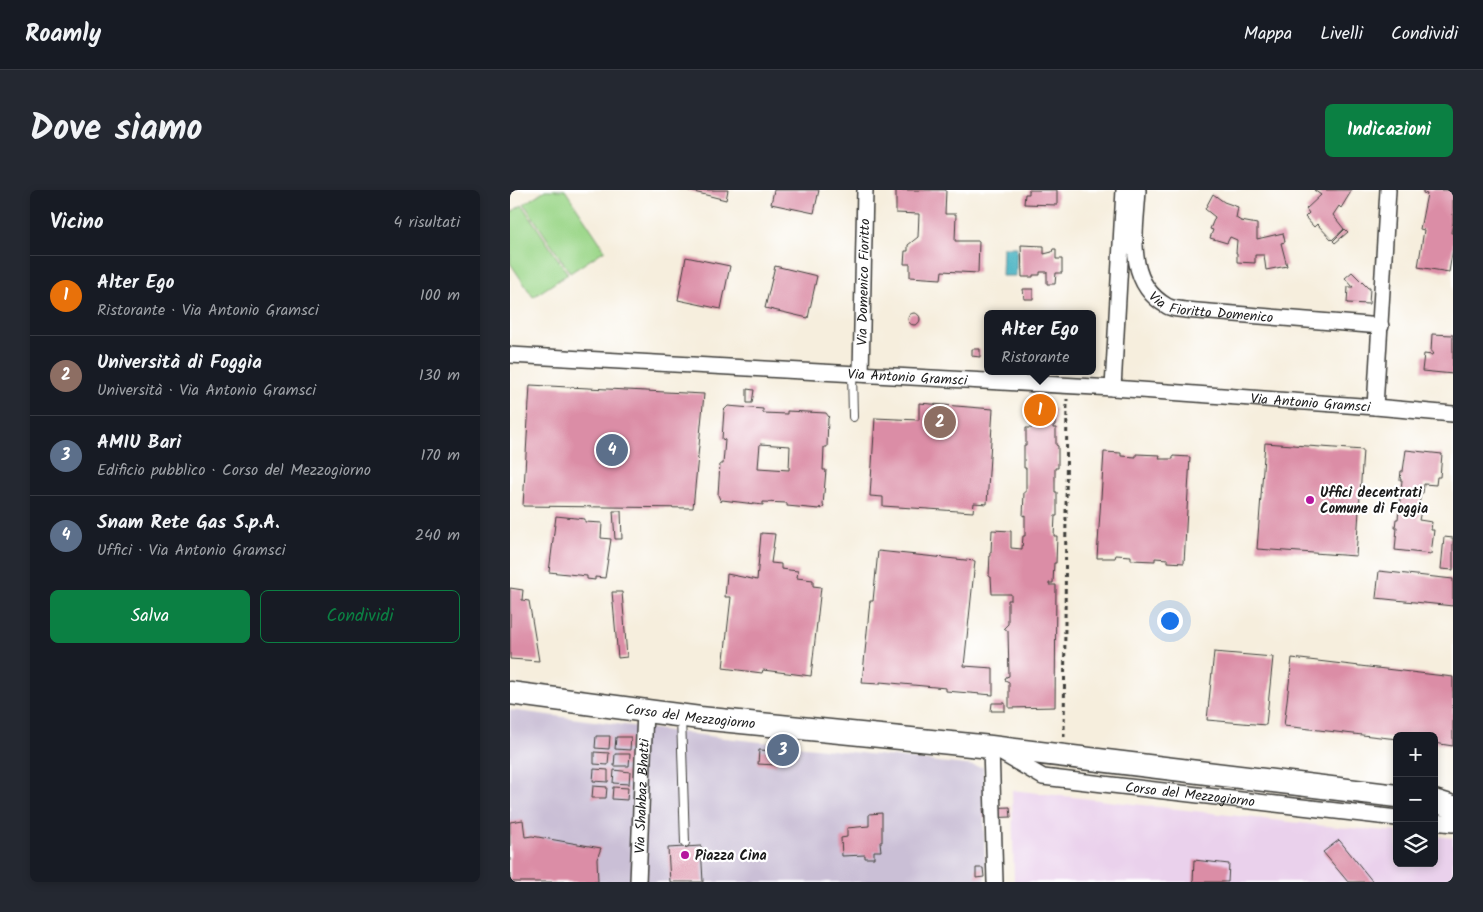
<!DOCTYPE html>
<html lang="it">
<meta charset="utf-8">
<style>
:root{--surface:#171b24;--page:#242831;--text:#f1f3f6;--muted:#9ea1a6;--line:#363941;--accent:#0b8043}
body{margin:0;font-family:Kalam,sans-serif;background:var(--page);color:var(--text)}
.controls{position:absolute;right:15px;bottom:15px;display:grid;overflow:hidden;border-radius:8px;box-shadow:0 2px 8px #0003}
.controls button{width:45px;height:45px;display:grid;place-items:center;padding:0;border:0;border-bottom:1px solid var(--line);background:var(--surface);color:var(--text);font:25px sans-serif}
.you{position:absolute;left:659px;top:430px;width:18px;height:18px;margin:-12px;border:4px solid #fff;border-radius:50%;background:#1a73e8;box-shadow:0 0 0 8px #1a73e833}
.badge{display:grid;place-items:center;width:32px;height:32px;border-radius:50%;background:var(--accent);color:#fff;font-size:16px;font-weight:700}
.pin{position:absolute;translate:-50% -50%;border:2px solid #fff;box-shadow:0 1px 5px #0006}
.popup{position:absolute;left:474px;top:120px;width:112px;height:65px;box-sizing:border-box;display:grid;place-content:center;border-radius:8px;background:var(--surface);filter:drop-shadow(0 1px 4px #0005);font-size:16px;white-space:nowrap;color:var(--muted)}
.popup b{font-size:19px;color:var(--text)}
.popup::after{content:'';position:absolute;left:50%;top:100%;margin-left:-10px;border:10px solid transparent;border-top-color:var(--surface)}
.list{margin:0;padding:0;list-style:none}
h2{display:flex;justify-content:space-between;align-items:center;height:65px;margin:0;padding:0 20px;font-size:21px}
h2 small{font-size:16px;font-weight:400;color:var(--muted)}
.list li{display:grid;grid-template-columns:32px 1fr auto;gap:15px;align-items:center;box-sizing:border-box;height:80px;padding:0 20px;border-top:1px solid var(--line)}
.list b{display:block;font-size:19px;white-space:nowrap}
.list p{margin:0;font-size:16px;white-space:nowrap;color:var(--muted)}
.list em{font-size:16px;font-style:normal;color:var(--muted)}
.actions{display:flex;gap:10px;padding:15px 20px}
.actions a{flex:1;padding:11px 0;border:1px solid var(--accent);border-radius:8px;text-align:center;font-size:18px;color:var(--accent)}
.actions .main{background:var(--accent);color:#fff}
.icon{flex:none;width:28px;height:28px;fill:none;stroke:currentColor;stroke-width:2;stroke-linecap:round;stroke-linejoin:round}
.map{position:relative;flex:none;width:943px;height:692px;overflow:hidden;border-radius:8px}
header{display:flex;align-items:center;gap:30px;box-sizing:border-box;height:70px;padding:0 25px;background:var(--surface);border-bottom:1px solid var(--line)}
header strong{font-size:24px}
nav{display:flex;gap:28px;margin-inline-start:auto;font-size:18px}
.intro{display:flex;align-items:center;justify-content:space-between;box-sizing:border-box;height:120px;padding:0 30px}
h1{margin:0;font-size:35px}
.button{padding:12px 22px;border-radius:8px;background:var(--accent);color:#fff;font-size:18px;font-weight:700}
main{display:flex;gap:30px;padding:0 30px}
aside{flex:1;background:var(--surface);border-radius:8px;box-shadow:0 2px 8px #0003}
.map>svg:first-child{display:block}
</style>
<header>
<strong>Roamly</strong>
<nav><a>Mappa</a><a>Livelli</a><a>Condividi</a></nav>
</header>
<div class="intro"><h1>Dove siamo</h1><a class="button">Indicazioni</a></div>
<main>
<aside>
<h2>Vicino<small>4 risultati</small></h2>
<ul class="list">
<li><span class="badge" style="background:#e8710a">1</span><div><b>Alter Ego</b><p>Ristorante · Via Antonio Gramsci</p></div><em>100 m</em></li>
<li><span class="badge" style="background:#8d6e63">2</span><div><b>Università di Foggia</b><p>Università · Via Antonio Gramsci</p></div><em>130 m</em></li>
<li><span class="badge" style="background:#5c6f8a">3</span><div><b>AMIU Bari</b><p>Edificio pubblico · Corso del Mezzogiorno</p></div><em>170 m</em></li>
<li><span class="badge" style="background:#5c6f8a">4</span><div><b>Snam Rete Gas S.p.A.</b><p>Uffici · Via Antonio Gramsci</p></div><em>240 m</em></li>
</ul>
<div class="actions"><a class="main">Salva</a><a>Condividi</a></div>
</aside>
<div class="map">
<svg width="943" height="692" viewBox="0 0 943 692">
<rect width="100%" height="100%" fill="#fff"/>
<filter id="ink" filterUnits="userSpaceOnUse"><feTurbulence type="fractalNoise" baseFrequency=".02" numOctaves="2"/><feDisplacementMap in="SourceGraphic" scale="10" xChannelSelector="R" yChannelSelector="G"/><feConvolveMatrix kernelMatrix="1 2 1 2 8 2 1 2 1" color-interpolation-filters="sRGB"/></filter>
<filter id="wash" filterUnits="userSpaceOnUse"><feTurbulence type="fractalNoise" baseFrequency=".0096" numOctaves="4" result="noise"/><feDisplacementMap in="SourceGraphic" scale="20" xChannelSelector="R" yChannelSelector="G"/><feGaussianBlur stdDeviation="1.12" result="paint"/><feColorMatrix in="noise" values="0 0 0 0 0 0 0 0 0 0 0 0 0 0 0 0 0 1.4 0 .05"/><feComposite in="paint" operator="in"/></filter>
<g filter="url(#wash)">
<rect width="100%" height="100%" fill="#f6eedd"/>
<path fill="#ead1ec" d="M502 600 806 635 887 642V673H924V646L943 648V692H504Z"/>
<path fill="#cabfd6" d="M0 520 206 547 473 577 475 692H0Z"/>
<path fill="#9cd78a" stroke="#5c7a53" d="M35 0H55L95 60 60 83 14 14Z
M12 15 58 84 23 107 0 73V23Z"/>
<path fill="#43b0c0" stroke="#30666e" d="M493 57H507L506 86H492Z"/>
<g id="blocks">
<path fill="#db8da6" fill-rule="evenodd" d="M176 0H218L216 10Z
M264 0H309L304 23 261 14Z
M386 0H436L435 24H446L445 51H469L468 83 432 81 431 89 400 87V74H394L395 61H398V55L408 47 409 24 386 23Z
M519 0H547V15L514 14 515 4H519Z
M804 0H842L831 18 829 16 823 25 834 39 822 50 807 34 804 37 795 27 799 23 796 19 811 5Z
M913 0H943V32L941 43H943V58L939 82 908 77 914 40 910 39 917 4 913 3Z
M703 4 714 12 728 17 726 28 731 31 747 34V49L773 43 775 52 771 53 777 76 756 80 754 65H745V73L727 72V63H726L727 50 720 47 717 53 700 48 703 40 700 39 705 27 695 19Z
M835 39 838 42 825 53 823 51Z
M511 55 534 56V64L542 62 543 59H546V69H552V83H546L545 94H537V82H530V85H523V87H512Z
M176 67 220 76 211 119 168 110Z
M265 76 307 86 298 128 255 118Z
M842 82 858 98H860L859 114 837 113 838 97H843L835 88Z
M513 99H523V109H514Z
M398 129a6 6 0 1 1 12 0a6 6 0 1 1-12 0Z
M922 144 943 145V184L912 181 914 164 922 165 923 162H921Z
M462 159H470V167L462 166Z
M20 195 194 204 183 318 13 316Z
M237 199 244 200 242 213H237Z
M409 213 483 219 477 314 464 313 463 322 373 316V307L360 306 365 228 409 230Z
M218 216 253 219V223L277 224V221L316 223 319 227 318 228 317 257H314L313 280H316L313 315 314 317 311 319 310 317 309 319 277 316V313L253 312V315L212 310 211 312 208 305 210 274H213L215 250 212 249 214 220ZM250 254 280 256 279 280 248 278Z
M522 219H545V235L543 236V238H546V255L548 256V278H545V302H547V326H545L544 346H547L546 373H544L543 393H539V395H546L545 517 499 518V492L495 490 496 487 499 486 498 441 494 438 498 434V410H501V404H482L481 387H479L480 362H481L482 340 501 341V358L512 359 513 346H515V325L513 326 514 302H516V278H514V255H516V238H522Z
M755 253 853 260 846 366 747 359Z
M896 260 932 264 930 287H927L926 295 914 294 913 303H911L908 321H911L909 330 922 332 921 340H924L921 364 885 360 887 338H885L886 329H888L892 290H890L891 281H893Z
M594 262 611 263V266L626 267V264L650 265 649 269H663V266L680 267 674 373 658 372V369L645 368V371L621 370V366L606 365 605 368H587Z
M103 321H111L112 349H105Z
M46 326 75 329V332L92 333 91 348 101 349 95 388 85 387V390L77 389V386L39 382Z
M251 343 265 344 261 373 271 374V379L288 381 287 388 303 390V396L311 397 301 486 253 480 252 483 213 478 221 407H215L217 384 247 390Z
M934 347 943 348V380L931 379Z
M368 361 465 371 454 476 483 478V505L436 501V498L370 492V494L352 493 360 411H363Z
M869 381 943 389V416L866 408Z
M0 398 13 400 12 410 19 411 29 471 0 469Z
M102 402H112L117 467 108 468Z
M704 462 763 467 756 535 697 530Z
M782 468 943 487V556L924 553V546H887V549L774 536Z
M482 513H495V521H481Z
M86 546H100L99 559 85 558Z
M106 547H121L120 560 105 559Z
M249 560 267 561 266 575 248 574Z
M84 562 99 563 98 575 84 574Z
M105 564H120L119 576H104Z
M84 579 98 580V592L83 591Z
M104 580 120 582 119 594 103 593Z
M83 596 97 597 96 608H82Z
M103 597 118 598 117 610 102 609Z
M500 617 501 627 474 628 473 618Z
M372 623V652H370L371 661H364V668H355V665L332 666 331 648 337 647V638L359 636V624Z
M13 630 15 647 22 646 91 658 87 669 88 692H0V632Z
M829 650 830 651 863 692H838L813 662Z
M191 656 193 692H160L158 658Z
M684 670 719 674 718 692H683Z
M466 678H473L474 687 466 688Z"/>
</g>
</g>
<g filter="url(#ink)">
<use href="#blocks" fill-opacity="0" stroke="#3d3c39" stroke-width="1"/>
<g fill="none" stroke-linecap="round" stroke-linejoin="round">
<g stroke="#3d3c39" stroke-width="10">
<path id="lane" d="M342 182 343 227
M171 527 175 653"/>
</g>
<g stroke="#3d3c39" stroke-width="18">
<g id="street">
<path id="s1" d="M628 0C626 40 614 92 657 116 662 119 670 119 675 120L871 136"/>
<path id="s2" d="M0 165 603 198 865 217 943 224"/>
<path id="s3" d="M351 183 355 0"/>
<path d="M603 198 614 0"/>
<path d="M865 217 878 0"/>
<path d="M481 557 485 692"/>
<path id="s4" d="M488 561 533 587 887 628"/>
<path d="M924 632 943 634"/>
<path id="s5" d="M128 692 135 521"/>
</g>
</g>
<g stroke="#3d3c39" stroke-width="25">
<g id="secondary">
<path id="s6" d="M0 503 190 528 481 557 887 606"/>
<path d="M924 611 943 617"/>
</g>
</g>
<path stroke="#3d3c39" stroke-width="3" stroke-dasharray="4 4" stroke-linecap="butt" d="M554 547 557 209"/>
<use href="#lane" stroke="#fff" stroke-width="8"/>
<use href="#street" stroke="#fff" stroke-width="15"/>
<use href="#secondary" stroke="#fff" stroke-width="22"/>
</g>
</g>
<g fill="#b5179e" stroke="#fff" stroke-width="2">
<circle cx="800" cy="310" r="5"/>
<circle cx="175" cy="665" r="5"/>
</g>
<g text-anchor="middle" stroke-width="4.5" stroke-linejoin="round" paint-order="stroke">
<g font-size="14" fill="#1c1c1c" stroke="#fff">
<text dy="5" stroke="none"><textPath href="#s3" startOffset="91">Via Domenico Fioritto</textPath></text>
<text dy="5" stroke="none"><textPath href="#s1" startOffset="171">Via Fioritto Domenico</textPath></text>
<text dy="5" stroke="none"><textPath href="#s2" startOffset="398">Via Antonio Gramsci</textPath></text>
<text dy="5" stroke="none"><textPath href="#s2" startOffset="802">Via Antonio Gramsci</textPath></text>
<text dy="5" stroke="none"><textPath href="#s6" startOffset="182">Corso del Mezzogiorno</textPath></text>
<text dy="5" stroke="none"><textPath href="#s4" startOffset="200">Corso del Mezzogiorno</textPath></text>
<text dy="5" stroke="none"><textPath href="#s5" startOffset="86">Via Shahbaz Bhatti</textPath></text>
</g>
<g font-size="14" font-weight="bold" fill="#1c1c1c" stroke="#fff" text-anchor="start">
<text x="810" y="307">Uffici decentrati<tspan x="810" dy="16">Comune di Foggia</tspan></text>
<text x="185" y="670">Piazza Cina</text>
</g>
</g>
</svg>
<div class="controls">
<button>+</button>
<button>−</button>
<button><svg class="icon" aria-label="layers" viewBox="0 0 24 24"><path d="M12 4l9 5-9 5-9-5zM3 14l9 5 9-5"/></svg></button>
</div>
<div class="you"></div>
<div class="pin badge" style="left:530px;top:220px;background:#e8710a">1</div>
<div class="popup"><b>Alter Ego</b>Ristorante</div>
<div class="pin badge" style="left:430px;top:232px;background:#8d6e63">2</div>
<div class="pin badge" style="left:273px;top:560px;background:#5c6f8a">3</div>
<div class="pin badge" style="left:102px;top:260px;background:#5c6f8a">4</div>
</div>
</main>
